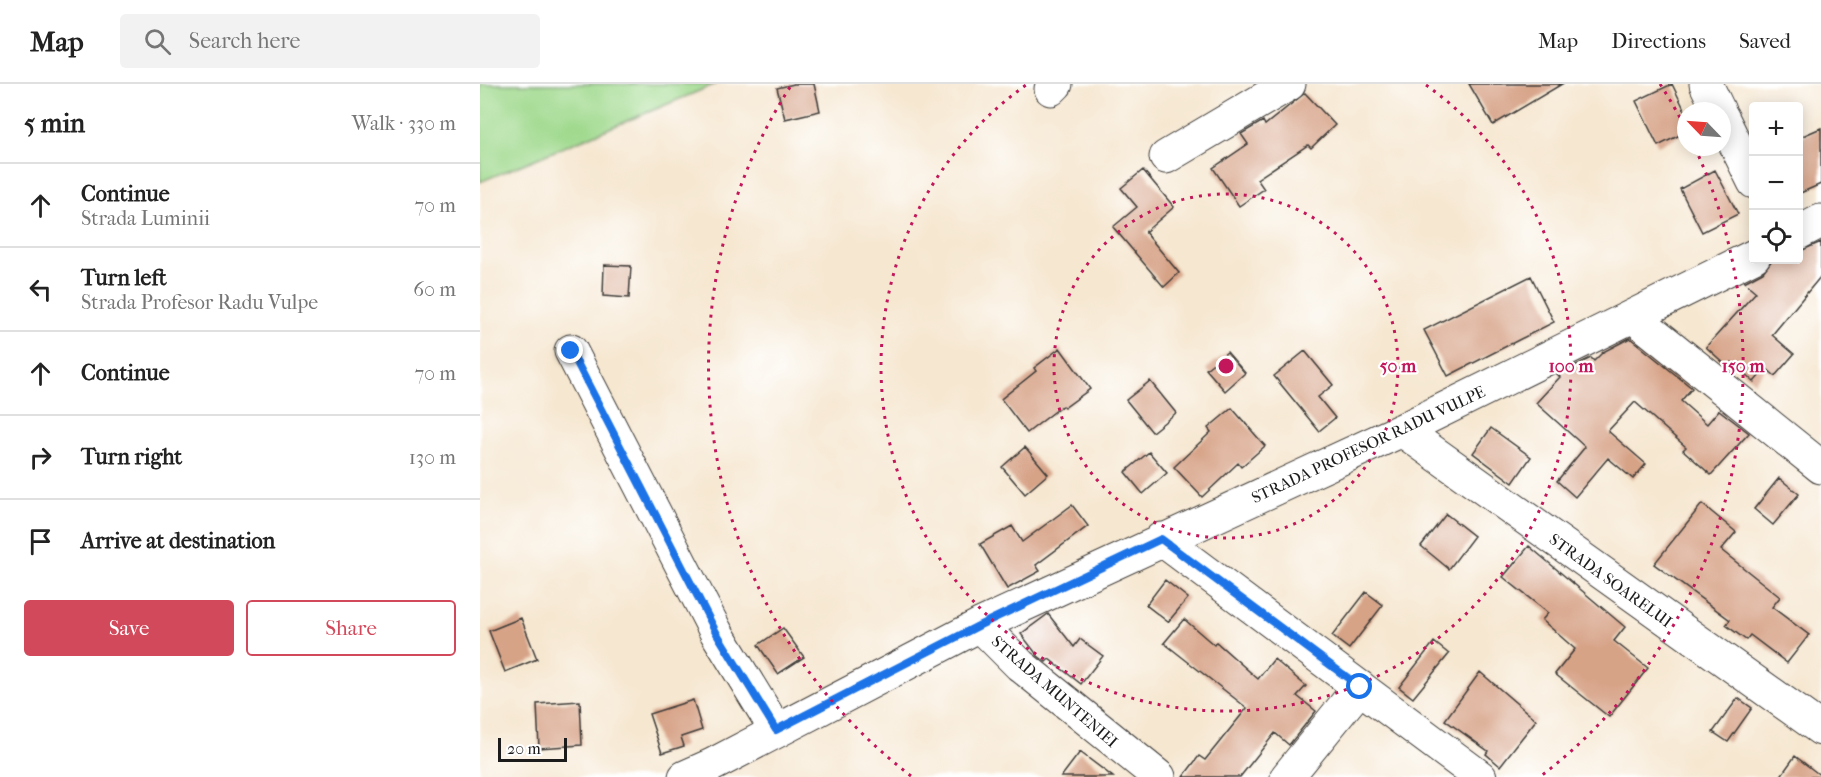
<!DOCTYPE html>
<meta charset="utf-8">
<style>
:root{--surface:#fff;--page:#f2f2f2;--text:#222;--muted:#767676;--line:#e0e0e0;--accent:#d1495b}
body{margin:0;font-family:"IM FELL French Canon",serif;background:var(--page);color:var(--text)}
.controls{position:absolute;right:18px;top:18px;display:grid;overflow:hidden;border-radius:6px;box-shadow:0 3px 15px #0003}
.controls button{width:54px;height:54px;display:grid;place-items:center;padding:0;border:0;border-bottom:2px solid var(--line);background:var(--surface);color:var(--text);font:30px sans-serif}
.compass{position:absolute;left:1197px;top:18px;width:54px;height:54px;border-radius:50%;background:var(--surface);box-shadow:0 3px 15px #0003;rotate:295deg}
.scale{position:absolute;left:18px;bottom:15px;width:69px;box-sizing:border-box;padding-left:6px;border:3px solid #1c1c1c;border-top:0;font-size:16px;line-height:21px;white-space:nowrap;color:#1c1c1c;-webkit-text-stroke:4px #fff;paint-order:stroke}
.stop{position:absolute;width:18px;height:18px;margin:-14px;border:4px solid #1a73e8;border-radius:50%;background:#fff}
.stop.end{background:#1a73e8;border-color:#fff;box-shadow:0 2px 6px #0008}
.list{margin:0;padding:0;list-style:none}
h2{display:flex;justify-content:space-between;align-items:center;height:78px;margin:0;padding:0 24px;font-size:26px}
h2 small{font-size:20px;font-weight:400;color:var(--muted)}
.list li{display:grid;grid-template-columns:39px 1fr auto;gap:18px;align-items:center;box-sizing:border-box;height:84px;padding:0 24px;border-top:2px solid var(--line)}
.list b{display:block;font-size:22px;white-space:nowrap}
.list p{margin:0;font-size:20px;white-space:nowrap;color:var(--muted)}
.list em{font-size:20px;font-style:normal;color:var(--muted)}
.actions{display:flex;gap:12px;padding:18px 24px}
.actions a{flex:1;padding:14px 0;border:2px solid var(--accent);border-radius:6px;text-align:center;font-size:21px;color:var(--accent)}
.actions .main{background:var(--accent);color:#fff}
.icon{flex:none;width:33px;height:33px;fill:none;stroke:currentColor;stroke-width:2;stroke-linecap:round;stroke-linejoin:round}
.map{position:relative;flex:none;width:1341px;height:693px;overflow:hidden}
header{display:flex;align-items:center;gap:36px;box-sizing:border-box;height:84px;padding:0 30px;background:var(--surface);border-bottom:2px solid var(--line)}
header strong{font-size:28px}
nav{display:flex;gap:33px;margin-inline-start:auto;font-size:21px}
.search{width:420px;height:54px;background:var(--page);display:flex;align-items:center;gap:15px;box-sizing:border-box;padding:0 21px;border-radius:6px;color:var(--muted);font-size:22px}
main{display:flex}
aside{flex:1;background:var(--surface)}
.map>svg:first-child{display:block}
</style>
<header>
<strong>Map</strong>
<div class="search"><svg class="icon" aria-label="search" viewBox="0 0 24 24"><circle cx="10" cy="10" r="6"/><path d="M15 15l6 6"/></svg>Search here</div>
<nav><a>Map</a><a>Directions</a><a>Saved</a></nav>
</header>
<main>
<aside>
<h2>5 min<small>Walk · 330 m</small></h2>
<ul class="list">
<li><svg class="icon" aria-label="ahead" viewBox="0 0 24 24"><path d="M12 20V5M6 11l6-6 6 6"/></svg><div><b>Continue</b><p>Strada Luminii</p></div><em>70 m</em></li>
<li><svg class="icon" aria-label="left" viewBox="0 0 24 24"><path d="M17 20v-9H6M10 6l-5 5 5 5"/></svg><div><b>Turn left</b><p>Strada Profesor Radu Vulpe</p></div><em>60 m</em></li>
<li><svg class="icon" aria-label="ahead" viewBox="0 0 24 24"><path d="M12 20V5M6 11l6-6 6 6"/></svg><div><b>Continue</b></div><em>70 m</em></li>
<li><svg class="icon" aria-label="right" viewBox="0 0 24 24"><path d="M7 20v-9h11M14 6l5 5-5 5"/></svg><div><b>Turn right</b></div><em>130 m</em></li>
<li><svg class="icon" aria-label="arrive" viewBox="0 0 24 24"><path d="M6 21V4h12l-3 4 3 4H6"/></svg><div><b>Arrive at destination</b></div></li>
</ul>
<div class="actions"><a class="main">Save</a><a>Share</a></div>
</aside>
<div class="map">
<svg width="1341" height="693" viewBox="0 0 1341 693">
<rect width="100%" height="100%" fill="#fff"/>
<filter id="ink" filterUnits="userSpaceOnUse"><feTurbulence type="fractalNoise" baseFrequency=".0167" numOctaves="2"/><feDisplacementMap in="SourceGraphic" scale="12" xChannelSelector="R" yChannelSelector="G"/><feConvolveMatrix kernelMatrix="1 2 1 2 8 2 1 2 1" color-interpolation-filters="sRGB"/></filter>
<filter id="wash" filterUnits="userSpaceOnUse"><feTurbulence type="fractalNoise" baseFrequency=".008" numOctaves="4" result="noise"/><feDisplacementMap in="SourceGraphic" scale="24" xChannelSelector="R" yChannelSelector="G"/><feGaussianBlur stdDeviation="1.35" result="paint"/><feColorMatrix in="noise" values="0 0 0 0 0 0 0 0 0 0 0 0 0 0 0 0 0 1.4 0 .05"/><feComposite in="paint" operator="in"/></filter>
<g filter="url(#wash)">
<rect width="100%" height="100%" fill="#f6e7d0"/>
<path fill="#9fd98c" stroke="#5e7a54" stroke-width="1.5" d="M0 0H236L0 98Z"/>
<g id="blocks">
<path fill="#d7a387" d="M314 0H334L340 27 305 35 297 4Z
M989 0H1082L1013 41Z
M1192 0 1206 29V48L1178 62 1156 17Z
M825 9 855 41 831 64 828 61 777 95 784 105 759 122 733 84 768 60 761 50 783 37 785 41Z
M1341 44V100L1318 110V54Z
M663 86 694 123 665 148 699 189 684 203 633 143 657 123 641 104Z
M1235 86 1258 130 1222 148 1200 105Z
M1341 158V192L1292 251 1314 270 1295 292 1286 284 1274 298 1252 278 1248 283 1226 263 1276 208 1264 198 1283 188 1292 176H1318V168Z
M124 181 151 182 149 214 123 212Z
M1051 192 1074 238 968 292 944 246Z
M1150 254 1212 304 1201 317 1227 340 1239 326 1269 349 1231 391 1203 366 1206 363 1155 318 1128 347 1166 380 1153 395 1128 374 1095 413 1077 397 1105 363 1056 319 1080 293 1077 290 1111 274 1114 277 1123 268Z
M580 264 610 305 584 324 582 322 547 349 521 315 556 287 554 284Z
M825 267 853 301 838 313 855 334 839 347 794 292Z
M747 268 765 289 745 307 726 285Z
M670 297 696 329 672 348 646 316Z
M752 324 785 362 761 383 758 379 722 413 694 383 731 348 728 344Z
M1011 344 1051 373 1033 399 993 369Z
M545 363 568 390 545 410 522 383Z
M669 368 687 389 663 410 645 388Z
M1299 394 1319 410 1293 441 1274 425Z
M1222 420 1256 448 1241 466 1300 513 1292 523 1329 551 1307 579 1270 551 1266 556 1246 541 1250 536 1174 480Z
M592 421 608 442 556 481 560 487 527 505 500 460 532 442 542 458Z
M966 430 994 452 969 485 941 462Z
M1049 462 1145 543 1134 557 1168 584 1129 633 1075 590 1095 565 1062 536 1068 529 1023 493Z
M685 496 708 514 688 538 666 521Z
M886 508 903 521 869 565 852 552Z
M568 530 594 563 600 555 623 572 601 600 569 575 566 578 558 572 541 550Z
M41 534 57 575 25 588 9 547Z
M704 535 734 561 736 558 778 595 794 575 826 602 817 612 836 627 809 661 795 649 760 693H703L719 672 725 676 767 624 684 559Z
M303 544 324 573 298 590 278 561Z
M954 558 969 570 933 614 919 603Z
M1000 588 1056 636 1020 682 1006 670 1008 667 965 636Z
M1258 614 1272 624 1248 658 1233 648Z
M213 616 222 646 201 653 204 662 182 669 169 630Z
M100 617 102 661 59 664 57 620Z
M600 668 633 693H581Z
M1315 672 1341 692V693H1300Z"/>
</g>
</g>
<g filter="url(#ink)">
<use href="#blocks" fill-opacity="0" stroke="#3d3a37" stroke-width="1.5"/>
<g fill="none" stroke-linecap="round" stroke-linejoin="round">
<g stroke="#3d3a37" stroke-width="35">
<path id="minor" d="M1226 0 1239 27
M571 5 576 0
M1242 33 1274 98
M686 73 809 0
M1318 149 1341 137
M1154 233 1341 383
M91 267 236 548 296 646
M922 346 1341 645
M681 455 1000 693
M500 541 540 581 679 693
M205 693 232 681 500 541 922 346 1274 172
M807 693 880 603"/>
</g>
<use href="#minor" stroke="#fff" stroke-width="33"/>
</g>
</g>
<g fill="none" stroke-linecap="round" stroke-linejoin="round" filter="url(#ink)">
<path stroke="#1a73e8" stroke-width="8" d="M91 267 236 548 296 646 500 541 681 455 880 603"/>
</g>
<g fill="none" stroke="#c2185b" stroke-width="3" stroke-dasharray="3 6">
<circle cx="746" cy="282" r="172"/>
<path d="M946 1A345 345 0 1 1 546 1"/>
<path d="M431 692A517 517 0 0 1 312 0M1180 0A517 517 0 0 1 1205 43M1215 64A517 517 0 0 1 1061 692"/>
</g>
<g text-anchor="middle" stroke-width="4.5" stroke-linejoin="round" paint-order="stroke">
<g font-size="16" fill="#1c1c1c" stroke="#fff">
<text transform="translate(888 360) rotate(-25)" y="6">STRADA PROFESOR RADU VULPE</text>
<text transform="translate(1131 496) rotate(36)" y="6">STRADA SOARELUI</text>
<text transform="translate(575 607) rotate(41)" y="6">STRADA MUNTENIEI</text>
</g>
</g>
<circle cx="746" cy="282" r="9" fill="#c2185b" stroke="#fff" stroke-width="3"/>
<g font-size="18" text-anchor="middle" font-weight="bold" fill="#c2185b" stroke="#fff" stroke-width="4.5" stroke-linejoin="round" paint-order="stroke">
<text x="918" y="288">50 m</text>
<text x="1091" y="288">100 m</text>
<text x="1263" y="288">150 m</text>
</g>
</svg>
<div class="controls">
<button>+</button>
<button>−</button>
<button><svg class="icon" aria-label="locate" viewBox="0 0 24 24"><circle cx="12" cy="12" r="6"/><path d="M12 2v4M12 18v4M2 12h4M18 12h4"/></svg></button>
</div>
<svg class="compass" viewBox="-18 -18 36 36"><path d="M0-13l5 13h-10z" fill="#e53935"/><path d="M0 13l5-13h-10z" fill="#767676"/></svg>
<div class="scale">20 m</div>
<div class="stop" style="left:880px;top:603px"></div>
<div class="stop end" style="left:91px;top:267px"></div>
</div>
</main>
